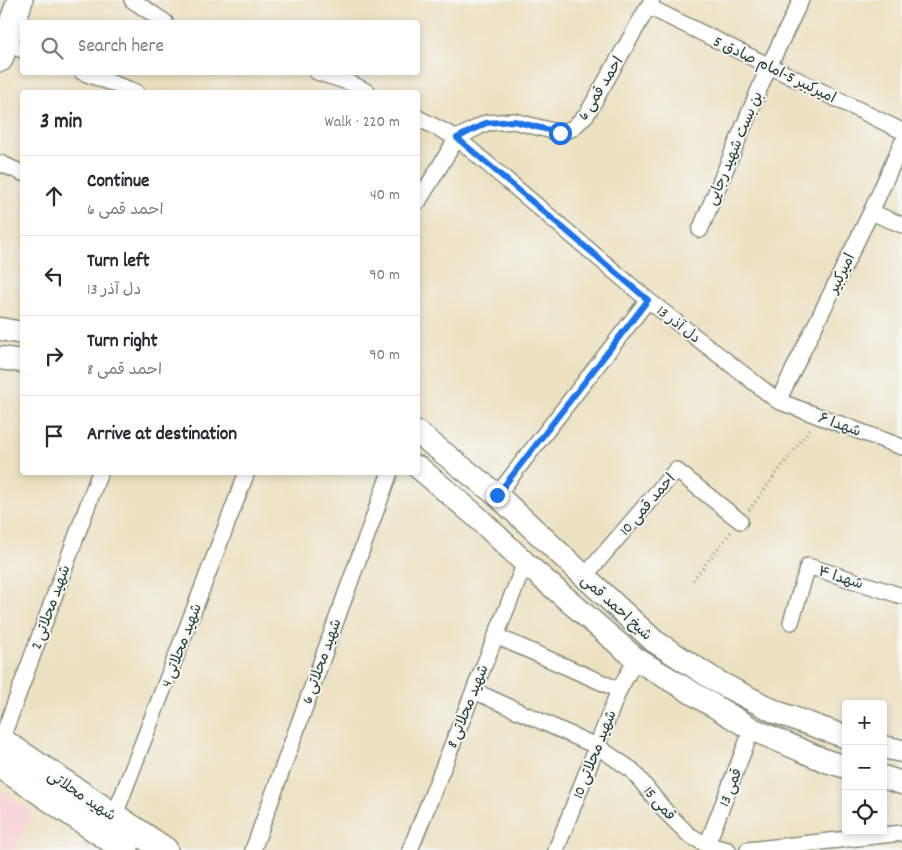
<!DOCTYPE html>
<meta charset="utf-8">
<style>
:root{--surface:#fff;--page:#f7f7f7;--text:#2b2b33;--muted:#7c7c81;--line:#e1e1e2}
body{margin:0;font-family:Dekko,"Playpen Sans Arabic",sans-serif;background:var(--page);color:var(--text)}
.controls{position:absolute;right:15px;bottom:15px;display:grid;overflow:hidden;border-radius:5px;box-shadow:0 2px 8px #0003}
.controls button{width:45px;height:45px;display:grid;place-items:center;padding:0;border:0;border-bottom:1px solid var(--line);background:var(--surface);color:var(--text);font:25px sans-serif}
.stop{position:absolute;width:15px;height:15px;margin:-11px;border:4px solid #1a73e8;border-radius:50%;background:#fff}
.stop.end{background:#1a73e8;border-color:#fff;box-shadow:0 1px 5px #0008}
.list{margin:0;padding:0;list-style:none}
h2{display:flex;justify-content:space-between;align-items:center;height:65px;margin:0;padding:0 20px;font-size:21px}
h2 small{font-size:16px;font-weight:400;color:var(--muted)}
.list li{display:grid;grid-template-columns:32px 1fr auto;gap:15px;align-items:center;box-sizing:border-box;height:80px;padding:0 20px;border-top:1px solid var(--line)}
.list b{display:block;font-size:19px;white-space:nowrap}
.list p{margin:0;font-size:16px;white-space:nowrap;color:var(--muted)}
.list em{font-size:16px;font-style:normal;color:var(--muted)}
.icon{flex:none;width:28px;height:28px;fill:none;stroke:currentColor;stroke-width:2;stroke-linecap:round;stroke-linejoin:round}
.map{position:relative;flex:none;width:902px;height:850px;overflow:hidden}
.search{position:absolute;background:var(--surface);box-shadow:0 2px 8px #0003;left:20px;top:20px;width:400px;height:55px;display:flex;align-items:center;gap:12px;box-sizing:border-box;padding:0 18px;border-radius:5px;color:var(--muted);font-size:19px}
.panel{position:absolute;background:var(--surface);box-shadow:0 2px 8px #0003;left:20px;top:90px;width:400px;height:385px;border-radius:5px}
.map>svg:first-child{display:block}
</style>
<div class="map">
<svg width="902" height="850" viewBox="0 0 902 850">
<rect width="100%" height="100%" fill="#f6f6f2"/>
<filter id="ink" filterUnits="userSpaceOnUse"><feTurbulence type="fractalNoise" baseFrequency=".02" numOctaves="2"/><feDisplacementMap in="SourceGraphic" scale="10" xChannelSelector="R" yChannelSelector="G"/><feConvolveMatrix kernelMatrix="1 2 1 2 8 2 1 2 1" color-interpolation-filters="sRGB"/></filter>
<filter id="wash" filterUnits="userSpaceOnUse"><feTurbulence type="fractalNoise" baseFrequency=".0096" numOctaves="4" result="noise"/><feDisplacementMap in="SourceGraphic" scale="20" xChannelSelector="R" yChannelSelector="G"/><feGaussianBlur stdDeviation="1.12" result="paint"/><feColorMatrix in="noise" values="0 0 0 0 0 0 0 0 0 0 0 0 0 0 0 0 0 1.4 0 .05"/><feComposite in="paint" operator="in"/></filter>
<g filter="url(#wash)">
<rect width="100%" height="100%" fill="#ece1c1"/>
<path fill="#f7cfd3" d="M0 790 33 812 14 850H0Z"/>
</g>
<g filter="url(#ink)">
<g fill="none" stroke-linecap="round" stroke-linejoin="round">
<g stroke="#868f7a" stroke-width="18">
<path id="street" d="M132 0 165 22
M649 7 902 131
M5 44 22 50
M82 72 136 92
M317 72 348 82 368 92
M418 118 457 138 648 300 778 401 902 447
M0 163 22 173
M418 202 457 138 486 123 514 121 560 133 573 128 587 114 652 0
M871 212 902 225
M700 230 769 66 801 0
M778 401 871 212 902 143
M497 495 648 300
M584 577 676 470 740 521
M791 622 808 566 902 596
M496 636 619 690
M474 691 598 747 632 770 666 812 689 835 707 845 728 850
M1 741 100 472
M114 817 247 472
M707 845 752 729
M253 850 390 472
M410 850 525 563
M556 850 619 690 636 659
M748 850 902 833"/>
</g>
<g stroke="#868f7a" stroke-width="25">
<path id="secondary" d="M0 329 22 333
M0 358 22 361
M418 433 497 495 654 641 718 682 776 712 846 737
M418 467 476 516 525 563 636 659 752 729 826 761 846 767
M883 747 902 751
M883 777 902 783"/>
</g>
<g stroke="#868f7a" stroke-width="28">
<path id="primary" d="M0 59 20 0
M0 740 165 850
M0 765 126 850"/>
</g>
<path stroke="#868f7a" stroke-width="3" stroke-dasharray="1 4" stroke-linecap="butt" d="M749 510 810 429
M693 580 731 532"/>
<use href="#street" stroke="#fff" stroke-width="15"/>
<use href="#secondary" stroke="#fff" stroke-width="22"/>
<use href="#primary" stroke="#fff" stroke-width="25"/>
</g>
</g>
<g fill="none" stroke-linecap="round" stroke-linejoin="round" filter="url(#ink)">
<path stroke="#1a73e8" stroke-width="6" d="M497 495 648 300 457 138 486 123 514 121 560 133"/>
</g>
<g text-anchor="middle" stroke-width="4" stroke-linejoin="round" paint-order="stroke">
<g font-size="15" fill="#1f3d34" stroke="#f6f6f2">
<text transform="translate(775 69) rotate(26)" y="5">امیرکبیر 5-امام صادق 5</text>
<text transform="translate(600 88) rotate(-58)" y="5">احمد قمی 6</text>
<text transform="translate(734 148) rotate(-67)" y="5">بن بست شهید رجایی</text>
<text transform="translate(841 273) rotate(-64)" y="5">امیرکبیر</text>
<text transform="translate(679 324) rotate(38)" y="5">دل آذر 13</text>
<text transform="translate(840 424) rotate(20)" y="5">شهدا ۶</text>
<text transform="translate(647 504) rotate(-49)" y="5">احمد قمی 10</text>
<text transform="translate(841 577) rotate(17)" y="5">شهدا ۴</text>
<text transform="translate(50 607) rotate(-70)" y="5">شهید محلاتی 2</text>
<text transform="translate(617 607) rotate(42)" y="5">شیخ احمد قمی</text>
<text transform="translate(181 645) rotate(-69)" y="5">شهید محلاتی 4</text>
<text transform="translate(321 661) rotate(-70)" y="5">شهید محلاتی 6</text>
<text transform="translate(467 706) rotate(-68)" y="5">شهید محلاتی 8</text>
<text transform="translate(594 754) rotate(-68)" y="5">شهید محلاتی 10</text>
<text transform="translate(730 787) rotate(-69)" y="5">قمی 13</text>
<text transform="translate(82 795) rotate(34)" y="5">شهید محلاتی</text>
<text transform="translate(660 803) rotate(49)" y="5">قمی 15</text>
</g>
</g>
</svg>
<div class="controls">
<button>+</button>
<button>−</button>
<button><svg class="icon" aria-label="locate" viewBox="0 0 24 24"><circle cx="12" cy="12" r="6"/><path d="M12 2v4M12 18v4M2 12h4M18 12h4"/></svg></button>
</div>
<div class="stop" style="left:560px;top:133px"></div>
<div class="stop end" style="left:497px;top:495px"></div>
<div class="search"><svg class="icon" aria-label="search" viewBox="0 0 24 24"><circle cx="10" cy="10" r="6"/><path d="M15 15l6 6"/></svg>Search here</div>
<section class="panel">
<h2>3 min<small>Walk · 220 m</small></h2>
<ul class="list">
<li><svg class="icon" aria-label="ahead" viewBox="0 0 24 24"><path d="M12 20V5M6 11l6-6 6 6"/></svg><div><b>Continue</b><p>احمد قمی 6</p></div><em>40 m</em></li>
<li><svg class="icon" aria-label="left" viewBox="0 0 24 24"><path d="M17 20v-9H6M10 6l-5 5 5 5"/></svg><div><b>Turn left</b><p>دل آذر 13</p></div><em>90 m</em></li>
<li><svg class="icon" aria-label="right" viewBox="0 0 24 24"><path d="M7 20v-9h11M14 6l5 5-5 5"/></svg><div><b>Turn right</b><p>احمد قمی 8</p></div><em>90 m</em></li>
<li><svg class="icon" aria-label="arrive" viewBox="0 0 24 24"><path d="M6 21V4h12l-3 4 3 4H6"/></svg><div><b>Arrive at destination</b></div></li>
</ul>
</section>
</div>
